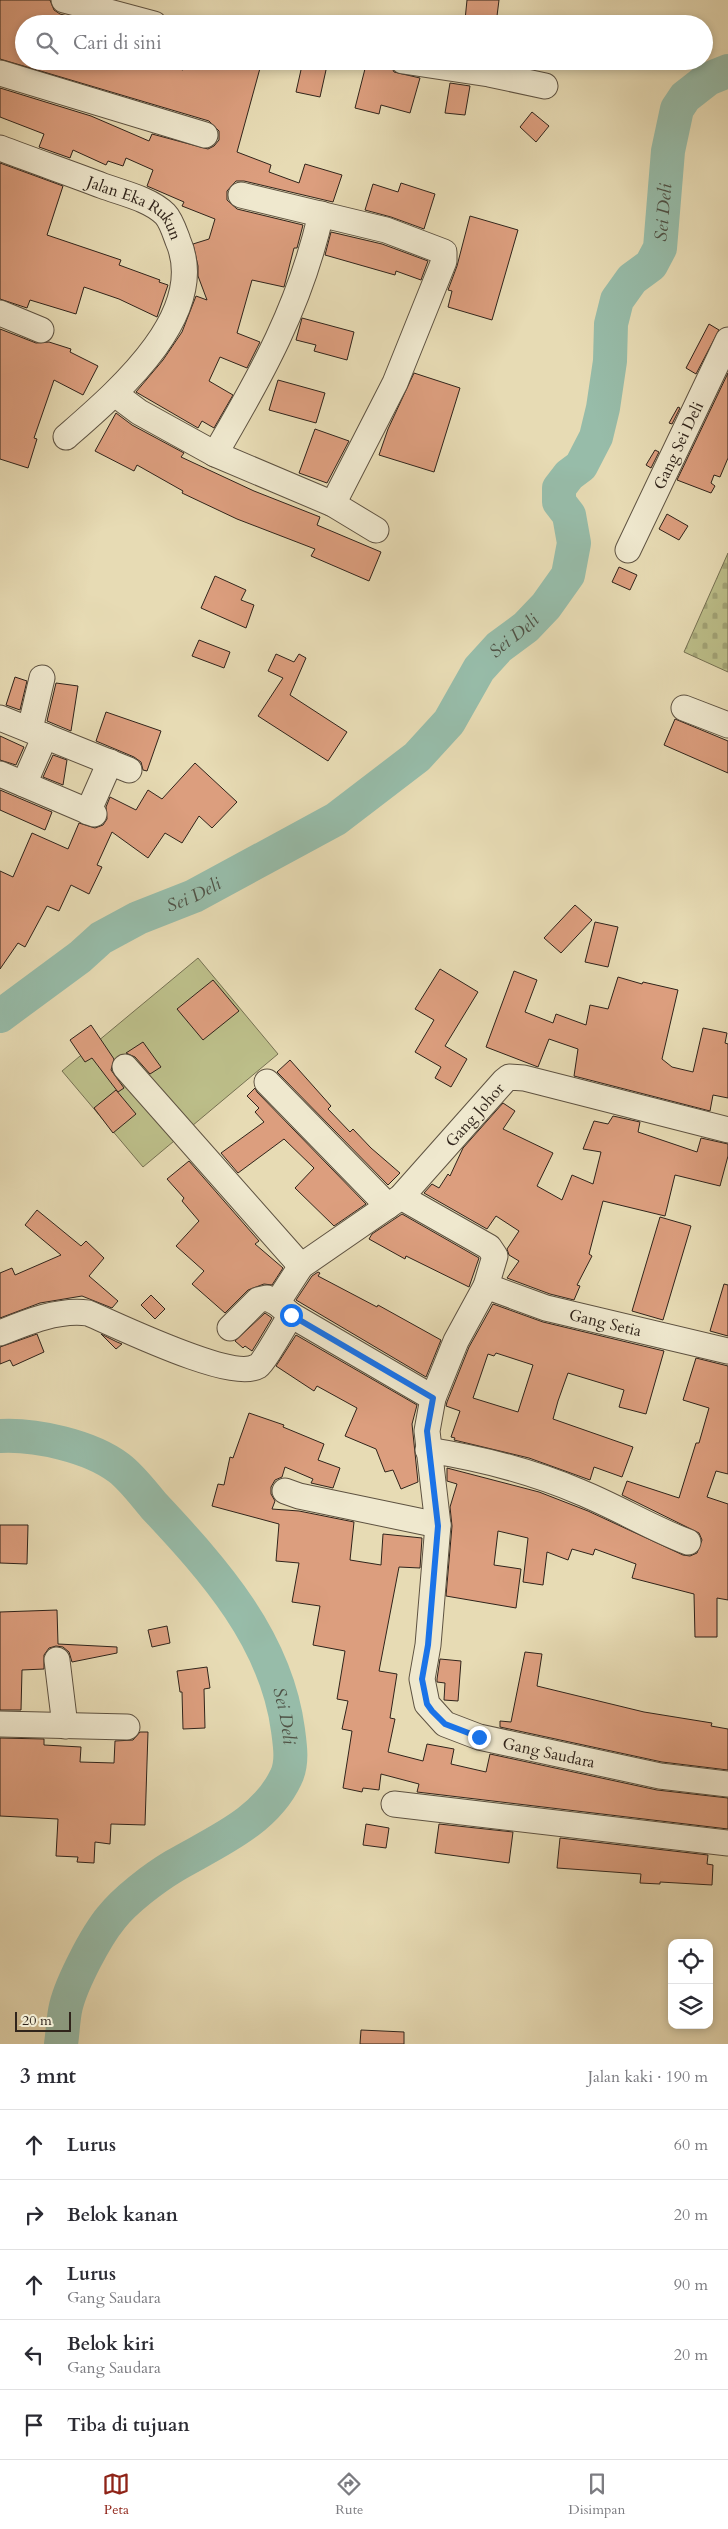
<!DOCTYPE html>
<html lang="id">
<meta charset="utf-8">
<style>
:root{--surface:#fff;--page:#f7f7f7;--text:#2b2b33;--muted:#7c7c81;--line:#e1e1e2;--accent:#8f2418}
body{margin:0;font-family:Cardo,serif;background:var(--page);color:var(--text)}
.controls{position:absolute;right:15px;bottom:15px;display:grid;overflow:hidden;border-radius:10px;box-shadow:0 2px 8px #0003}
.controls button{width:45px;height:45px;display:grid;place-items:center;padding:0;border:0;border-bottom:1px solid var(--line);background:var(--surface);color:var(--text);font:25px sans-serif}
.scale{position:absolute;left:15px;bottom:12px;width:56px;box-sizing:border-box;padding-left:5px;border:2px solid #30241b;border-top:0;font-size:14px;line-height:18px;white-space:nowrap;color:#30241b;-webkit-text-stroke:4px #efe8ce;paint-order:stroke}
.stop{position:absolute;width:15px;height:15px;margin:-11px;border:4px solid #1a73e8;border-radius:50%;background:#fff}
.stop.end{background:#1a73e8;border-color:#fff;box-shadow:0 1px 5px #0008}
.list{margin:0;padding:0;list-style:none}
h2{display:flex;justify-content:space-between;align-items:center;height:65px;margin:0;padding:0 20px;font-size:21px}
h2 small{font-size:16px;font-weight:400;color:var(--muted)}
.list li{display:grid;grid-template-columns:32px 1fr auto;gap:15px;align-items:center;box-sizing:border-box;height:70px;padding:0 20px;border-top:1px solid var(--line)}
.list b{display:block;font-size:19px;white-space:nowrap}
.list p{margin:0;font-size:16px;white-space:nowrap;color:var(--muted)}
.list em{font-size:16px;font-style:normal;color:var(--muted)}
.icon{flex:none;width:28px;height:28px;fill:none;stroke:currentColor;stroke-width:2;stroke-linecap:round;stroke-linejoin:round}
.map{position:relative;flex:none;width:728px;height:2044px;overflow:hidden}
.search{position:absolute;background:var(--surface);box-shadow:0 2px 8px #0003;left:15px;right:15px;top:15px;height:55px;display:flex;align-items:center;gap:12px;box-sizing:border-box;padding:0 18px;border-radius:28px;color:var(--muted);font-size:19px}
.sheet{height:415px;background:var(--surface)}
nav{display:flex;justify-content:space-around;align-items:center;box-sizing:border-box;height:70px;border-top:1px solid var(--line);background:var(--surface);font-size:14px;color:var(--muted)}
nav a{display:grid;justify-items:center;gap:2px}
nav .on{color:var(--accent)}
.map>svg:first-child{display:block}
</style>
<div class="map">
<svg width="728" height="2044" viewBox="0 0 728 2044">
<defs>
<pattern id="cemetery-stones" width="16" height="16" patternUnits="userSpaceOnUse" patternTransform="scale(1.25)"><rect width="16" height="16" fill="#bcbe89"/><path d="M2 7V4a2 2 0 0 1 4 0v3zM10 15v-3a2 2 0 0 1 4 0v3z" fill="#a2a376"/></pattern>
</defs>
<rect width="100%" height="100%" fill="#e7dbb4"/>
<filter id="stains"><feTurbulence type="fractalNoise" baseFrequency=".004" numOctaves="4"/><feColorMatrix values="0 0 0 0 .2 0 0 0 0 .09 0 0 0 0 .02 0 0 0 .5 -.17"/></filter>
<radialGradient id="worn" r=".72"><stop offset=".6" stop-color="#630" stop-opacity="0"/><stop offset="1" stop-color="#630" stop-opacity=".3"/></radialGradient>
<path fill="#bcbe89" stroke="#767152" d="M198 958 278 1054 143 1167 62 1071Z"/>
<path fill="url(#cemetery-stones)" stroke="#767152" d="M728 553V672L684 652Z"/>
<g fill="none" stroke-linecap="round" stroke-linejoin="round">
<g stroke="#97bca9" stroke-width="34">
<path id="s1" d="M0 1016 80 957 101 938 138 918 194 896 336 819 417 757 449 722 479 669 499 647 526 627 546 606 568 575 574 543 569 515 559 502V488L569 475 581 466 596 437 603 408 610 361 611 324 617 300 632 279 651 265 660 248 668 151 677 109 685 97 708 79 728 71"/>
<path id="s2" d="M0 1436C35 1434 90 1446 119 1468 132 1478 143 1493 154 1506 214 1570 276 1639 288 1730 290 1745 293 1763 286 1777 265 1822 215 1842 174 1866 154 1878 125 1900 111 1918 96 1936 72 1982 66 2006 63 2018 63 2031 61 2044"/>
</g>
</g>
<path fill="#dc9e7e" stroke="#30241b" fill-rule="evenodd" d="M0 0H50L54 10 60 14 97 24H24V61H154L183 70 185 61H262L237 152 271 165 269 172 299 183 305 164 342 175 333 202 244 181H236L227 191V200L237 209 303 225 297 248H294L284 287 252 280 237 333 260 342 247 368 220 357 209 381 233 395 214 428 202 421 198 428 136 392 163 360 182 332 196 296 207 300 198 276V266L193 244 209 239 215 219 182 206 184 202 147 186 153 170 126 158 123 166 108 161 106 165 73 150 70 158 39 147 44 134 0 117V88L91 116 149 141 152 134 208 149 214 146 219 140V131L209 121 0 59Z
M467 0H499L496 24 465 20Z
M303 61H328L320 97 296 92Z
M367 61 389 62 394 72 420 78 410 113 381 105 379 114 355 108Z
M450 83 470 86 465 115 445 113Z
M532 112 549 126 536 142 520 127Z
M0 163 63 186 47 235 121 260 119 265 160 280 159 282 168 285 157 317 119 299 84 287 76 314 30 300 27 308 0 299Z
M401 183 435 194 424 229 391 217 365 210 373 184 398 192Z
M470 216 518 230 492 320 448 307 452 291 448 290 457 266Z
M331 232 382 244 428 261 421 280 396 271 395 275 325 255Z
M302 318 354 332 347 360 314 351 316 345 296 340Z
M709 324 719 330 696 374 686 368Z
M0 329 36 343 49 342 71 349 70 352 98 366 83 395 54 380 34 438 37 439 28 468 0 459Z
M414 373 460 388 434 472 379 455 388 429Z
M728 373V458L720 477 714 475 711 483 715 486 711 493 677 480Z
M278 380 325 393 316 423 269 410Z
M678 407 680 408 672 424 669 423Z
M116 413 132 425 184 453 181 457 254 491 320 517 317 525 381 552 369 581 311 556 315 549 237 519 182 493 183 491 137 465 134 471 95 451Z
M315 429 349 441 327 483 299 473Z
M655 450 659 452 651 468 646 465Z
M667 514 688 526 679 540 659 529Z
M619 567 637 575 630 590 612 582Z
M215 576 246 590 241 600 254 605 246 628 201 608Z
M199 640 230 652 224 668 192 656Z
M276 654 294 662 299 654 306 658 290 695 347 732 328 761 258 716 283 678 268 671Z
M15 677 27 681 20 710 6 705Z
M56 683 78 686 71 731 47 721Z
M106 712 161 731 147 771 143 770 141 762 134 757 96 741Z
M675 719 728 741V773L664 745Z
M0 736 24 747 16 765 0 760Z
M53 755 67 760 63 785 43 777Z
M195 763 237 802 212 828 199 816 182 843 165 833 148 858 112 832 97 865 102 867 89 894 71 885 59 911 47 906 25 947 18 943 0 969V871L13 877 32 833 68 849 79 823 95 828 103 825 107 819 106 807 110 797 136 810 148 790 162 799Z
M0 790 52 812 45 830 0 810Z
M575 905 592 920 561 953 544 938Z
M595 922 618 927 608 967 585 962Z
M440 969 478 992 445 1046 467 1059 451 1087 435 1078 441 1067 415 1052 434 1020 415 1009Z
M514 971 537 980 525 1012 553 1023 556 1014 586 1025 590 1005 608 1009 618 977 642 984 643 982 678 990 662 1059 672 1067 693 1072 703 1028 727 1033 725 1043 728 1044V1098L713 1095 710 1111 574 1076 578 1049 549 1039 538 1067 486 1047Z
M213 980 239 1011 203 1040 177 1009Z
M91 1025 114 1059 111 1070 124 1088 118 1092 92 1058 85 1062 70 1040Z
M143 1042 161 1067 150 1074 135 1057 126 1053Z
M290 1060 331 1106 328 1109 350 1132 353 1129 371 1148 400 1173 388 1185 277 1072Z
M255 1088 257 1092 366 1204 334 1226 295 1188 314 1168 284 1139 238 1173 221 1153 264 1122 255 1112 259 1108 247 1096Z
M116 1090 136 1114 113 1133 94 1108Z
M503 1103 515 1111 503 1129 553 1153 537 1186 562 1200 572 1175 593 1184 601 1152 583 1149 594 1121 608 1124 613 1116 640 1122 638 1132 697 1152 701 1138 728 1144V1156L720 1186 675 1175 665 1216 603 1201 589 1254 592 1256 577 1285 580 1286 574 1300 550 1294 507 1278 519 1261 509 1255 507 1249 519 1231 496 1216 487 1229 424 1193 432 1184 439 1188 448 1174 450 1176 463 1148Z
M189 1161 259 1241 255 1244 283 1268 272 1285 264 1284 248 1290 225 1313 192 1284 204 1271 176 1246 199 1221 182 1201 184 1198 167 1179Z
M37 1210 81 1246 86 1241 104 1258 89 1276 118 1301 112 1308 82 1296 40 1303 0 1318V1273L12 1268 15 1275 61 1255 25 1225Z
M402 1214 479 1258 469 1287 406 1256 405 1259 369 1239 372 1234Z
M660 1217 691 1226 663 1320 632 1311Z
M318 1272 320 1273 318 1276 377 1307 378 1305 441 1340 426 1377 296 1300 312 1276Z
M724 1284 728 1285V1336L710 1331Z
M151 1295 165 1309 155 1319 141 1305Z
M493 1304 543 1322 664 1351 646 1414 619 1407 624 1390 568 1373 558 1401 553 1419 633 1447 622 1477 594 1467 590 1480 529 1458 454 1440 455 1438 451 1437 460 1411 446 1406 447 1402 469 1347ZM496 1353 533 1365 518 1412 473 1398 488 1354 494 1356Z
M265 1313 272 1318 257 1343 252 1351 245 1346 243 1348 235 1341Z
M37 1334 44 1352 13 1366 10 1360 0 1364V1347Z
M101 1334 117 1342 122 1344 116 1349Z
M296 1335 417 1405 412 1424 418 1482 401 1489 393 1470 385 1472 376 1449 345 1436 357 1408 317 1386 314 1391 276 1366Z
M696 1358 728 1366V1474L716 1471 707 1497 728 1504V1600L717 1598V1637H695L694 1594 632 1578 636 1564 595 1549 593 1555 572 1549 568 1560 547 1552 543 1585 523 1582 528 1538 498 1531 494 1565 521 1569 516 1608 446 1596 452 1526 450 1507 457 1484 447 1481V1468L539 1492 588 1511 683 1555 690 1556 697 1553 702 1540 699 1533 622 1495 627 1481 679 1498 696 1443H699L709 1408 683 1400Z
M249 1413 284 1425 283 1427 324 1444 318 1460 340 1468 333 1488 311 1483 313 1479 285 1467 282 1477 275 1480 271 1487V1494L275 1501 272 1509 299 1511 354 1522 350 1560 381 1565 383 1534 422 1538 420 1568 399 1567 379 1671 397 1674 390 1718 395 1719 388 1752 423 1761 427 1744 454 1749 451 1764 486 1772 490 1754 657 1790 728 1798V1829L417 1792 419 1784 381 1774 379 1790 363 1788 362 1792 343 1788 352 1731 342 1729 348 1701 337 1699 345 1651 313 1645 320 1606 292 1602 299 1563 276 1561 279 1524 212 1506 218 1484 224 1485 230 1457 233 1458Z
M0 1525H28L27 1564 0 1563Z
M57 1610 58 1644 117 1647V1653L72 1662 69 1652 63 1647 56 1646 49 1648 44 1655V1669L22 1670 21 1710H0V1612Z
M167 1626 170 1643 152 1647 148 1630Z
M525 1652 542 1654 537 1686 644 1712 712 1723 711 1726 728 1729V1770L662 1762 500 1727V1721L511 1722Z
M440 1659 461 1661 458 1701 444 1700 445 1683 437 1682V1679Z
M207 1667 210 1688 204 1689 205 1728 183 1729 182 1692H180L177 1671Z
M140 1732H148L145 1825 111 1824 110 1844 95 1842 94 1863 77 1862 78 1857 56 1856 58 1819 0 1816V1738L44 1739V1745L81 1747 80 1762 114 1763 115 1741 133 1740Z
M366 1824 389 1828 386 1848 363 1845Z
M439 1824 513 1832 509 1863 435 1853Z
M560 1838 708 1855 707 1864 713 1865 712 1885 660 1882V1884L640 1883 641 1874 557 1868Z
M361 2030 404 2032V2044H360Z"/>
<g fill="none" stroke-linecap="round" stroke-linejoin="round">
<g stroke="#5e5241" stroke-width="27">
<g id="minor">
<path d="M64 0 154 24"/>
<path d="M403 61 489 74 545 86"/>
<path d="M0 73 205 135"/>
<path id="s3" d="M0 148C34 161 69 173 103 186 122 193 150 199 165 214 171 220 175 233 178 241 210 315 115 394 66 437"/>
<path d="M241 195 386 230 444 252V261L395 383 333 504"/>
<path d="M0 313 41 330"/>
<path d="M115 394 139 412 215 454 333 504 376 530"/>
<path d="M215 454C262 374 300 306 321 214"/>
<path id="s4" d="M628 550 728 340"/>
<path d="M684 708 728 725"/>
<path d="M0 718 129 770"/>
<path d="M30 729 42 678"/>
<path d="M0 774 94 814"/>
<path d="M24 784 45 736"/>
<path d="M88 812 110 762"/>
<path d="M125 1067 301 1266"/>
<path d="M267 1082 388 1206"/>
<path id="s5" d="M401 1197 489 1247 495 1256 486 1286 456 1341 433 1398 427 1431 438 1525 428 1645 422 1679 427 1704 445 1724 479 1737 660 1776 728 1784"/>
<path id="s6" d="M486 1286 546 1308 728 1351"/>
<path id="s7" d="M277 1303 301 1266 401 1197 504 1081 509 1077 524 1078 728 1130"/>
<path d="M230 1328 258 1300 267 1298 277 1303 291 1315 433 1398"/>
<path d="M0 1333C27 1322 59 1309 88 1313 117 1325 232 1382 258 1366 264 1362 285 1324 291 1315"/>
<path d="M428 1450C479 1458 533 1472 580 1492 617 1507 651 1528 688 1542"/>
<path d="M285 1491 299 1496 438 1525"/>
<path d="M57 1660 65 1726"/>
<path d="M0 1724 127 1727"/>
<path d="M394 1804 728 1843"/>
</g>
</g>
<use href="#minor" stroke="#efe8ce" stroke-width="25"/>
</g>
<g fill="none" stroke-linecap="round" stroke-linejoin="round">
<path stroke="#1a73e8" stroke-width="6" d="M291 1315 433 1398 427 1431 438 1526 428 1645 422 1679 427 1704 432 1711 445 1724 479 1737"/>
</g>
<g text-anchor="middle" stroke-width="5" stroke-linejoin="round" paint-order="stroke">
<g font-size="16" fill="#30241b" stroke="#efe8ce">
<text dy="6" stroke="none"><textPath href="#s3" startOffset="150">Jalan Eka Rukun</textPath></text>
<text dy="6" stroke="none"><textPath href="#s4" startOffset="116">Gang Sei Deli</textPath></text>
<text dy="6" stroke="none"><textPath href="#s7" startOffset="276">Gang Johor</textPath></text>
<text dy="6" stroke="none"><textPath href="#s6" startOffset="125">Gang Setia</textPath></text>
<text dy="6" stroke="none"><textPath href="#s5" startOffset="711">Gang Saudara</textPath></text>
</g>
<g font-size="18" font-style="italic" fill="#4f5246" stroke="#efe8ce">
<text dy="6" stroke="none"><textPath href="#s1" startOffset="1131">Sei Deli</textPath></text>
<text dy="6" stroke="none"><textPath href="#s1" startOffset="650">Sei Deli</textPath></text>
<text dy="6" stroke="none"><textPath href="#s1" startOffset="230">Sei Deli</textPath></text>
<text dy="6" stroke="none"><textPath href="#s2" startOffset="428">Sei Deli</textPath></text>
</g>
</g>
<rect width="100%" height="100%" filter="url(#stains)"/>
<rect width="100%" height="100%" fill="url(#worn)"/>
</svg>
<div class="controls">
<button><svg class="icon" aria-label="locate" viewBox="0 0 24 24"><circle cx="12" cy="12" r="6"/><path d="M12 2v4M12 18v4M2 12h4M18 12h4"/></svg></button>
<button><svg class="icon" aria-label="layers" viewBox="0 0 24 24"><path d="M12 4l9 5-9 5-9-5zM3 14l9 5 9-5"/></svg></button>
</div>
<div class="scale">20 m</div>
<div class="stop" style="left:291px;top:1315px"></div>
<div class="stop end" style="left:479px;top:1737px"></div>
<div class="search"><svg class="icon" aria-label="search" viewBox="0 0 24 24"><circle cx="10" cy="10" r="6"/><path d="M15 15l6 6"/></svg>Cari di sini</div>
</div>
<section class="sheet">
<h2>3 mnt<small>Jalan kaki · 190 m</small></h2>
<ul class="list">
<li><svg class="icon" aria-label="ahead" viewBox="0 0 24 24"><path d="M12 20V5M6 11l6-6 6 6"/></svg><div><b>Lurus</b></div><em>60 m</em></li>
<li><svg class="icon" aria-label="right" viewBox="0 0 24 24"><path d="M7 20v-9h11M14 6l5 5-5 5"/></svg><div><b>Belok kanan</b></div><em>20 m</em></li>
<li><svg class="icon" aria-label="ahead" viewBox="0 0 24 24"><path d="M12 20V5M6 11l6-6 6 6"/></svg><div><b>Lurus</b><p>Gang Saudara</p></div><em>90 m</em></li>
<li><svg class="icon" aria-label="left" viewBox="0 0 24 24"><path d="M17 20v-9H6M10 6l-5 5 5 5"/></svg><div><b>Belok kiri</b><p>Gang Saudara</p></div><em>20 m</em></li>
<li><svg class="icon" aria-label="arrive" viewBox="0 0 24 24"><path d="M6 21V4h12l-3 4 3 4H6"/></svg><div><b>Tiba di tujuan</b></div></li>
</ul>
</section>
<nav>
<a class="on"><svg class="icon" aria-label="map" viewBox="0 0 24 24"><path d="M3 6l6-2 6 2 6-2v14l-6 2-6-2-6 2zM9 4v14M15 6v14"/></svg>Peta</a>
<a><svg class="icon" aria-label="directions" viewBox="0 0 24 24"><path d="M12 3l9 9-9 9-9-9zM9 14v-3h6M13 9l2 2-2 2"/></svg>Rute</a>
<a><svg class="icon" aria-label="saved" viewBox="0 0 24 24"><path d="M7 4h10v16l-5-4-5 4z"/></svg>Disimpan</a>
</nav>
